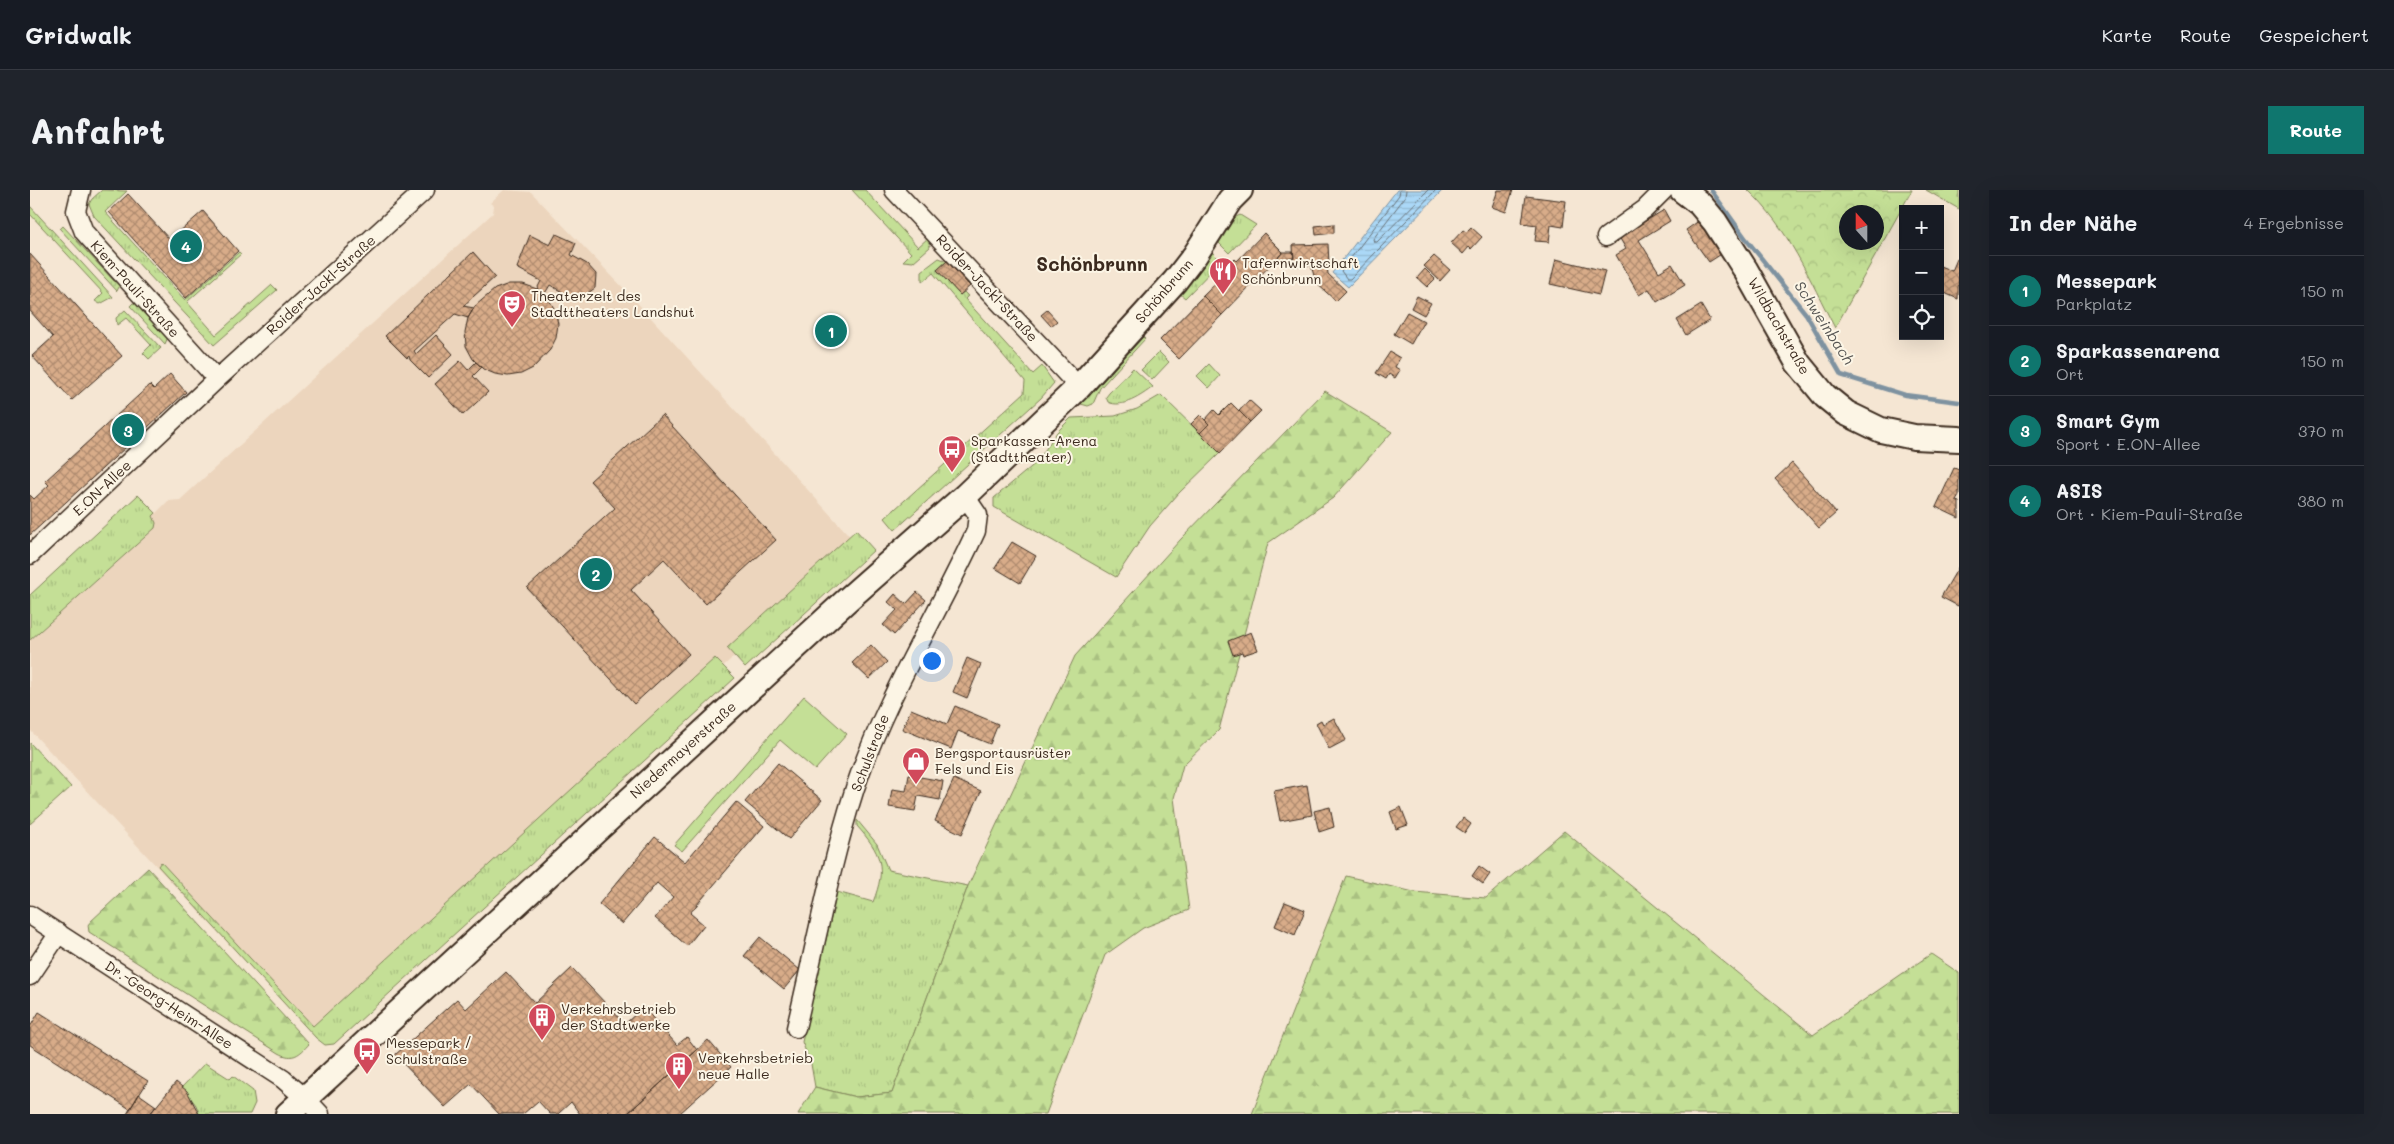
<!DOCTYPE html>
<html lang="de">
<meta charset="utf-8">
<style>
:root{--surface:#171b24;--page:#20242c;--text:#f1f3f6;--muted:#9ea1a6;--line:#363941;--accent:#0f766e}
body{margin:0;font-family:Mali,sans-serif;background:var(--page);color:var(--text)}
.controls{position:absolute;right:15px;top:15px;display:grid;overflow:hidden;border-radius:0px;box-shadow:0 5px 20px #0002}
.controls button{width:45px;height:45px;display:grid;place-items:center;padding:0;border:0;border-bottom:1px solid var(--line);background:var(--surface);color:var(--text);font:25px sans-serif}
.compass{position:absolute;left:1809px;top:15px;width:45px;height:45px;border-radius:50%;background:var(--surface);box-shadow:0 5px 20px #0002;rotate:339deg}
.you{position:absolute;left:901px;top:470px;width:18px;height:18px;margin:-12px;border:4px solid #fff;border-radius:50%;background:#1a73e8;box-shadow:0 0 0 8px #1a73e833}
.badge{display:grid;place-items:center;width:32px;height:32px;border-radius:50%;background:var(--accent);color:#fff;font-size:16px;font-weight:700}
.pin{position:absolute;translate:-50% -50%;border:2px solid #fff;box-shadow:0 1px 5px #0006}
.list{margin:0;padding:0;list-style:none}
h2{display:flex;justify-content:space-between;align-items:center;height:65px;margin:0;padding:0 20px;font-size:21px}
h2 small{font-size:16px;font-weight:400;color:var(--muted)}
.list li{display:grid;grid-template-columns:32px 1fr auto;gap:15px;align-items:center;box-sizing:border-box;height:70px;padding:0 20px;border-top:1px solid var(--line)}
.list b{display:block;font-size:19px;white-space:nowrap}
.list p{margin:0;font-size:16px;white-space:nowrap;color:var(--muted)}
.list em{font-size:16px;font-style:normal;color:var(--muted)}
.icon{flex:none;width:28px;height:28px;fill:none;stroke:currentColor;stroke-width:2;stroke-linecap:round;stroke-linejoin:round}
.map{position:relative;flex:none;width:1929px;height:924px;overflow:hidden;border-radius:0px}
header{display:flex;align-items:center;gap:30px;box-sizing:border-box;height:70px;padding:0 25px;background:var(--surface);border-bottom:1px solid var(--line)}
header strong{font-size:24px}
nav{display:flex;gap:28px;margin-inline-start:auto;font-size:18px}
.intro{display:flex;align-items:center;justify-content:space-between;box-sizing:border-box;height:120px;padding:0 30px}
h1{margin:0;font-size:35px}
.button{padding:12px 22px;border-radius:0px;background:var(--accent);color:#fff;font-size:18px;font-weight:700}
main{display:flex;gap:30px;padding:0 30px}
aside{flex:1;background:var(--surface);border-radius:0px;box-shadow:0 5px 20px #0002}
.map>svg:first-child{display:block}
</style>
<header>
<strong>Gridwalk</strong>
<nav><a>Karte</a><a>Route</a><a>Gespeichert</a></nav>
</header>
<div class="intro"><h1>Anfahrt</h1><a class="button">Route</a></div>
<main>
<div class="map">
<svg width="1929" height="924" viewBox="0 0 1929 924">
<defs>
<pattern id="grass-tufts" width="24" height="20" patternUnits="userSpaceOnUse" patternTransform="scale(1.25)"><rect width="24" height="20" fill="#c4df96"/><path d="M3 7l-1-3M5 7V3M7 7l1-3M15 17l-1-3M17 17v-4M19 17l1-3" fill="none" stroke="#a9c081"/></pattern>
<pattern id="forest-firs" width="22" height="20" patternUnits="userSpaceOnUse" patternTransform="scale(1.25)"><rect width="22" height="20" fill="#c4df96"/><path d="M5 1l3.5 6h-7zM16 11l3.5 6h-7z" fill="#a9c081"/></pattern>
<pattern id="park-crowns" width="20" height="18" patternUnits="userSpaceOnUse" patternTransform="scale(1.25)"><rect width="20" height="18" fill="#c4df96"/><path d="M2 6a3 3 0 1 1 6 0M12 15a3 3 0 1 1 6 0" fill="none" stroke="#a9c081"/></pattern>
<pattern id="water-rules" width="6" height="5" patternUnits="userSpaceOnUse" patternTransform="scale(1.25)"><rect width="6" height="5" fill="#abd8f7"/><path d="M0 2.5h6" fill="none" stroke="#94bad3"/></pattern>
<pattern id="building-cross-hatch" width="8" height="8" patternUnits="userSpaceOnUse" patternTransform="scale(1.25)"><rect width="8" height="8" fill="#d8ac89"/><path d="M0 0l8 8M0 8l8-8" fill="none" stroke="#b08c6f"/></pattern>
</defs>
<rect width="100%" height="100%" fill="#f5e6d3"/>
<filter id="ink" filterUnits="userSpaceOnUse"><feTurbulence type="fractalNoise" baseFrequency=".02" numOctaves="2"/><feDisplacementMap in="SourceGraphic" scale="10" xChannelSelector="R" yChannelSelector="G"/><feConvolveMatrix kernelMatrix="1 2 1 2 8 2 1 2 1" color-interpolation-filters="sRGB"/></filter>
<g filter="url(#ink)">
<path fill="#ecd5bd" d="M474 0 501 2 603 108 827 354 286 848 0 540V450L125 338 126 333 123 326 138 311 150 310 463 23 464 16 460 13Z"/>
<path fill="url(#grass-tufts)" stroke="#80845a" d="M72 0 97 1 75 22 155 110 209 62 211 64 157 112 186 145 242 95 247 100 184 155 64 26 59 14 62 9Z
M822 0H835L888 57 898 48 900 57 883 72 873 71 881 63Z
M0 16 83 107 70 114 65 111 73 103 0 24Z
M1210 25 1226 35 1199 63 1189 53 1204 28Z
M33 36 84 91 88 88 90 95 87 101 30 39Z
M1182 62 1191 71 1155 108 1149 103Z
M909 68 917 71 907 80 930 105 934 102 938 106 935 109 1003 184 1012 176 1024 193 1011 208 865 340 855 328 994 203 995 191 903 83 892 92V81Z
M103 113 115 115 111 120 130 141 135 137 138 147 135 154 100 116Z
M95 120 131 158 119 169 113 163 121 155 96 128 87 135 86 128Z
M1113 147 1115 149 1070 198 1063 214 1058 216 1051 214Z
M1129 162 1139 172 1122 190 1111 180Z
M1179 174 1190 186 1179 198 1167 186Z
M1103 178 1123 197C1111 206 1092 219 1078 212L1076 207 1079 203Z
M1131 205 1190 263 1149 303 1120 336 1086 387 964 317V308L1007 272 1027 242 1041 228 1085 226 1107 219Z
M108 305 126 323 123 326 126 333 125 338 0 450V405Z
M826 340 844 360 715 478 697 458Z
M685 468 705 488 304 854 295 855 286 848 128 676 131 672 283 836Z
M827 630 847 654 858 680 938 696 862 903 826 907 785 897 781 874 772 852 807 702 843 712C857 677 851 663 827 636Z
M175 873 200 889 203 886 223 901 225 913 220 924H169L166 915 152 897Z"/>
<path fill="url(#forest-firs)" stroke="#80845a" d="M1295 201 1362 242 1303 308 1238 353 1189 540 1153 575 1144 608 1159 720 1113 738 1075 765 1016 924H768L785 897 826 907 862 903 938 696 1045 466 1151 349Z
M0 553 41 597 0 634Z
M1534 641 1783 845 1901 764 1929 783V924H1222L1316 686 1384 702 1456 708Z
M118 678 279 854C270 864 263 871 249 863L59 742 58 735 60 732Z"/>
<path fill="url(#park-crowns)" stroke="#80845a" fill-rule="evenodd" d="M1718 0H1882L1805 138C1780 90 1758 37 1718 0ZM1816 22H1846V52H1816Z
M1896 0H1929V19Z"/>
<path fill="#c4df96" stroke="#80845a" d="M774 506 817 544 785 580 750 550 652 661 644 655Z"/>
<path fill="url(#water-rules)" stroke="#7e92a0" d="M1367 0H1413L1318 97 1302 83Z"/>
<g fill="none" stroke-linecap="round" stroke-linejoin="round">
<path stroke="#687075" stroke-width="1" d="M1370 0 1369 5 1311 81 1317 89H1320L1406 0
M1376 0 1375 7 1343 49 1344 52H1347L1398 0"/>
<path stroke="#7e92a0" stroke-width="4.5" d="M1681 0 1716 49 1776 124 1811 185 1875 205 1929 212"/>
</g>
<path fill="url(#building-cross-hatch)" stroke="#3b2a1e" d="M1468 0H1483L1476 22 1462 17Z
M98 4 140 50 173 21 208 61 156 108 79 22Z
M1496 6 1536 11 1533 37 1521 35 1519 52 1505 51 1507 35 1492 33Z
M1634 20 1640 31 1609 50 1629 82 1642 74 1655 95 1627 112 1619 99 1609 105 1586 65 1596 59 1589 47Z
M1670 30 1693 63 1679 72 1656 40Z
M1304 34V43L1286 45 1285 36Z
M1441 37 1452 47 1441 59 1439 57 1433 64 1421 53 1433 40 1436 42Z
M1234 43 1253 62 1192 125 1173 106 1200 78 1198 76 1205 69 1207 71Z
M526 44 546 53 541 65 557 74 566 84 565 98 554 106 541 107 520 95 514 105 507 99 511 91 487 78 500 45 520 55Z
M1298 54 1299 74 1264 76 1263 55Z
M443 62 465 87 433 116 444 118 438 128 425 124 384 161 386 164 406 145 423 164 398 188 380 170 379 166 377 168 355 146Z
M1253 62H1263L1264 68 1247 69Z
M0 64 92 166 42 210 2 166 23 147 0 121Z
M1404 66 1420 80 1410 91 1394 76Z
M1526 69 1575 81 1569 105 1520 94Z
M1927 69H1929L1928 109 1910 101V76L1922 81Z
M917 71 940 96 930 105 907 80Z
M1281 75H1297L1298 84 1316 101 1306 111 1286 93Z
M1395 79 1405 89 1397 97 1387 88Z
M479 94H493L507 99 518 108 525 120 528 134 526 148 520 160 503 178 491 184 478 186 465 184 453 179 443 169 436 156 435 142 438 128 445 116 465 99Z
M1173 106 1192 125 1149 169 1130 150Z
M1387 106 1401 113 1394 125 1381 118Z
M1671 115 1680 130 1656 145 1647 130Z
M1017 120 1027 131 1021 136 1011 125Z
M1377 122 1394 131 1381 154 1364 144Z
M1360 162 1370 168 1365 177 1370 180 1365 188 1359 184 1356 189 1346 183Z
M430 171 438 180 446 172 452 177 443 186 458 202 433 225 405 194Z
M140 184 156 202 0 345V305L4 309 19 295 15 291 120 195 124 199Z
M1219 210 1231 221 1220 232 1209 221Z
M1201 213 1220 232 1190 263 1170 243 1179 234 1175 230 1184 220 1189 225Z
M632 225 746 350 676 414 634 369 601 400 659 464 604 514 497 398 585 318 560 291Z
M1170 225 1179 234 1170 243 1161 234Z
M1762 273 1806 323 1789 338 1745 289Z
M1924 278 1929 280V306L1926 311 1929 312V328L1906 317Z
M982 352 1006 366 990 393 965 378Z
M1929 376V414L1928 416 1911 407Z
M887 402 896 410 864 445 853 435 867 420 858 412 865 404 876 414Z
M1221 442 1228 460 1213 465 1212 462 1203 465 1198 451Z
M841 455 857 472 839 489 822 473Z
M937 468 951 474 937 508 923 502Z
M925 516 968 534 960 554 928 541 921 559 872 539 881 519 917 534Z
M1304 528 1316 550 1299 559 1286 533 1291 530 1293 534Z
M748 573 792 610 759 649 715 612Z
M879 585 913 591 910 610 888 606 885 621 859 617 862 599 876 601Z
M924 589 951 601 932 644 905 631Z
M1277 595 1282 625 1250 631 1244 601Z
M706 612 734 636 660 723 674 735 657 756 625 728 643 707 627 693 592 734 569 714 625 647 655 672Z
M1300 617 1304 637 1289 642 1284 621Z
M1371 617 1378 635 1366 639 1360 622Z
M1433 628 1441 634 1435 643 1426 637Z
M1449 676 1460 684 1453 694 1442 686Z
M1255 712 1275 720 1265 745 1245 736Z
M730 747 770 780 754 799 714 766Z
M542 778 595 834 613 817 647 855 657 847 667 860 597 924H581L578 921 575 924H550L541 912 528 924H520L508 911 493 924H469L441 894 415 917 365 865 427 809 436 819 476 782 505 813Z
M9 822 118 891 100 919 0 855V837Z
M678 850 701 877 649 924H597Z
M146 892 157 901 169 924H120Z
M109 904 126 916 120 924H97Z"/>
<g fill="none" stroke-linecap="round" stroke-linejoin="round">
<g stroke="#3b2a1e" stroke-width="21">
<path id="minor" d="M51 0 46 21 54 42 187 189
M864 0 1049 197
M1576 47 1615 19 1634 0
M0 365 187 189 395 0
M0 725 253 889 276 909 290 924
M0 786 29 743
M766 838C785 758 800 676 825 598 855 508 907 426 946 341L948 325 935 306"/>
</g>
<g stroke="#3b2a1e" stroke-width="28">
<path id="secondary" d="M1652 0 1670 14 1685 32 1715 79 1768 173 1795 206 1816 223 1851 240 1884 247 1929 249
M258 924 817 410 935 306 1049 197 1145 91 1165 65 1200 10 1210 0"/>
</g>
<use href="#minor" stroke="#fcf5e5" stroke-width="18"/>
<use href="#secondary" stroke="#fcf5e5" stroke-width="24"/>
</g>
</g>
<defs>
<g id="restaurant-pin" transform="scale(1.4375)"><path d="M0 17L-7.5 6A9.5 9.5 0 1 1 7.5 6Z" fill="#d1495b" stroke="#fcf5e5"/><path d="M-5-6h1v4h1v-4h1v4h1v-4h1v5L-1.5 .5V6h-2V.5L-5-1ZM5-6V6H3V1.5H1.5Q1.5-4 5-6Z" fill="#fff"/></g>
<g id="theatre-pin" transform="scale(1.4375)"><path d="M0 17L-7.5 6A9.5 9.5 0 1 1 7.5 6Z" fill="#d1495b" stroke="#fcf5e5"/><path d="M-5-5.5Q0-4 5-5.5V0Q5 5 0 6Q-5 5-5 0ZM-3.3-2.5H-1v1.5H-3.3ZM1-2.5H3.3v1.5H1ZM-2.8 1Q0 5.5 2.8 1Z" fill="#fff"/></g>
<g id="bus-pin" transform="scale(1.4375)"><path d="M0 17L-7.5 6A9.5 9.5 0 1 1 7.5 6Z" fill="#d1495b" stroke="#fcf5e5"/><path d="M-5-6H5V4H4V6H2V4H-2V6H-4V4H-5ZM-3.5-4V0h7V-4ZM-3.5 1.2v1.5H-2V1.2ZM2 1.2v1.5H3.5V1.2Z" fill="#fff"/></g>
<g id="shop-pin" transform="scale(1.4375)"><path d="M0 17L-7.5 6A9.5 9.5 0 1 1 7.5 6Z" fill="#d1495b" stroke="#fcf5e5"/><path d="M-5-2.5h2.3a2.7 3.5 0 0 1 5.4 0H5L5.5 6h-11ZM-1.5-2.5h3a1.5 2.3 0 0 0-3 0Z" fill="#fff"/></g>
<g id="building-pin" transform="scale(1.4375)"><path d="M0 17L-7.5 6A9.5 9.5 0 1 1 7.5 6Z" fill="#d1495b" stroke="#fcf5e5"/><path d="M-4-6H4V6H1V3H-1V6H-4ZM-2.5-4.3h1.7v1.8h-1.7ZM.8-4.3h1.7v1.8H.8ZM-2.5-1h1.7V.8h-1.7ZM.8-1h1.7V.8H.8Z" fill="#fff"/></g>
</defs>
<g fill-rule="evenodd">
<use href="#restaurant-pin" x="1193" y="81"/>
<use href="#theatre-pin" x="482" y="114"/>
<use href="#bus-pin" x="922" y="259"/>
<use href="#shop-pin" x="886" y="571"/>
<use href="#building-pin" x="512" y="827"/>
<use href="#bus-pin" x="337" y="861"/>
<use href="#building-pin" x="649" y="876"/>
</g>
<g text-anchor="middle" stroke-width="4" stroke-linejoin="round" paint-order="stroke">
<g font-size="14" fill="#3b2a1e" stroke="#fcf5e5" text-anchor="start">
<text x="1212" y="78">Tafernwirtschaft<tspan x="1212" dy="16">Schönbrunn</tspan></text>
<text x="501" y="111">Theaterzelt des<tspan x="501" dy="16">Stadttheaters Landshut</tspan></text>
<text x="941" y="256">Sparkassen-Arena<tspan x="941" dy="16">(Stadttheater)</tspan></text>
<text x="905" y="568">Bergsportausrüster<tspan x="905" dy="16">Fels und Eis</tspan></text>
<text x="531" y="824">Verkehrsbetrieb<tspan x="531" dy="16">der Stadtwerke</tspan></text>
<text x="356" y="858">Messepark /<tspan x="356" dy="16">Schulstraße</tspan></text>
<text x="668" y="873">Verkehrsbetrieb<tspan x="668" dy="16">neue Halle</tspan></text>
</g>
<g font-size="14" fill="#3b2a1e" stroke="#fcf5e5">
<text transform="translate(291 95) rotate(-42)" y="5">Roider-Jackl-Straße</text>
<text transform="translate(957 98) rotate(47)" y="5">Roider-Jackl-Straße</text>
<text transform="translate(105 99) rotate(48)" y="5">Kiem-Pauli-Straße</text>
<text transform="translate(1134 101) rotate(-49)" y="5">Schönbrunn</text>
<text transform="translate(1749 136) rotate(60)" y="5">Wildbachstraße</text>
<text transform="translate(72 298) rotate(-43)" y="5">E.ON-Allee</text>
<text transform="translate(653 560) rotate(-42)" y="5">Niedermayerstraße</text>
<text transform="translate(840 563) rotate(-69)" y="5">Schulstraße</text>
<text transform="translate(139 815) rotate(33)" y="5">Dr.-Georg-Heim-Allee</text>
</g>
<g font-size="15" font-style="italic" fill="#575654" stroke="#fcf5e5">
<text transform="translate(1794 133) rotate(57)" y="5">Schweinbach</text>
</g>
<g font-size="19" font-weight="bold" fill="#3b2a1e" stroke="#fcf5e5">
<text x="1062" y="81">Schönbrunn</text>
</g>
</g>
</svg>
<div class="controls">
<button>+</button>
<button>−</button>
<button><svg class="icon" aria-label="locate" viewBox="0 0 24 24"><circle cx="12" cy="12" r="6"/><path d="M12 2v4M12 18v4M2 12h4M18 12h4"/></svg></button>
</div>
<svg class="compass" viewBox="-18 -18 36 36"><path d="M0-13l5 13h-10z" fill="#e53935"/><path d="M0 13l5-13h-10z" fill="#9ea1a6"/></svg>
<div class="you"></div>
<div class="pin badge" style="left:801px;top:141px">1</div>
<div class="pin badge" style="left:566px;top:384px">2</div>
<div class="pin badge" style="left:98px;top:240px">3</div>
<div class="pin badge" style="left:156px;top:56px">4</div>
</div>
<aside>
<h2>In der Nähe<small>4 Ergebnisse</small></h2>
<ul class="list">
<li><span class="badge">1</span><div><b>Messepark</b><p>Parkplatz</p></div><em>150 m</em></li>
<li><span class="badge">2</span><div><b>Sparkassenarena</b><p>Ort</p></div><em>150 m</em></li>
<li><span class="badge">3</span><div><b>Smart Gym</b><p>Sport · E.ON-Allee</p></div><em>370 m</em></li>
<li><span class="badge">4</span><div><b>ASIS</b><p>Ort · Kiem-Pauli-Straße</p></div><em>380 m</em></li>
</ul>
</aside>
</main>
